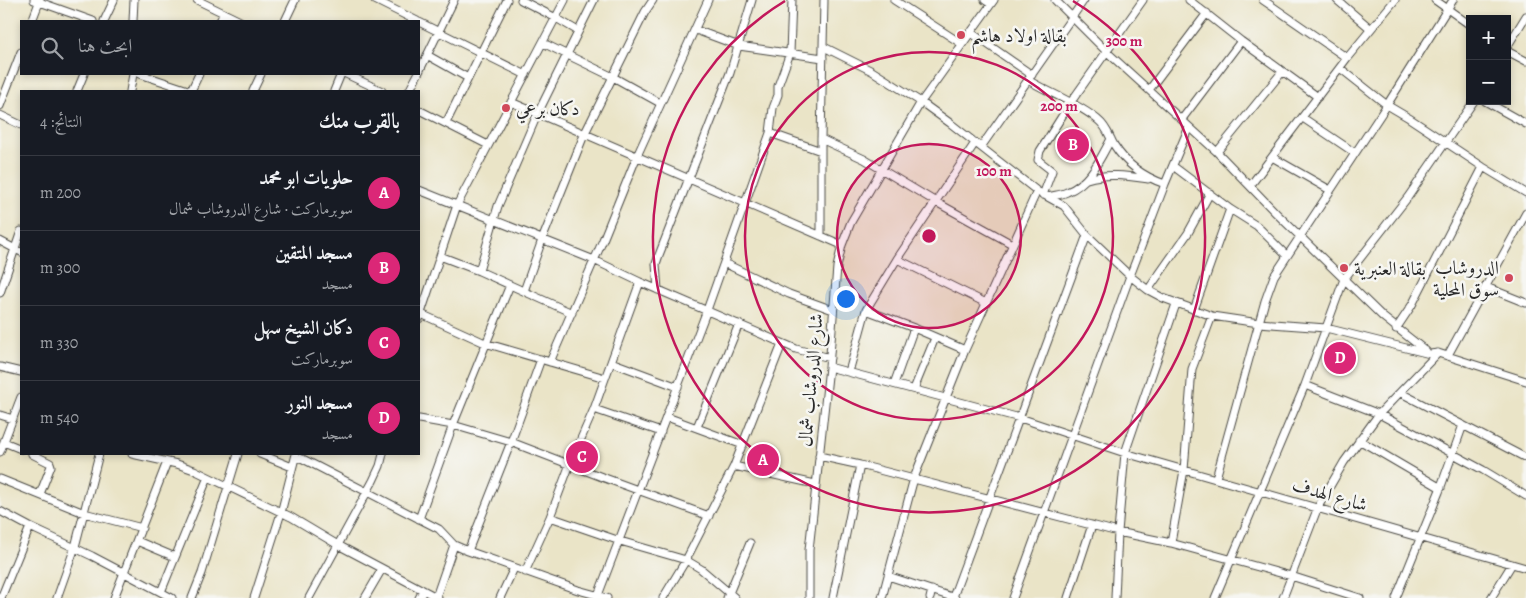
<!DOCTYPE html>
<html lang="ar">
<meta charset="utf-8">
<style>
:root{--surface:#171b24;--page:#242831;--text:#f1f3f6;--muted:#9ea1a6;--line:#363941;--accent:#db2777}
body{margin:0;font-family:Alegreya,Amiri,serif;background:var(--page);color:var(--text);direction:rtl}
.controls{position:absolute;right:15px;top:15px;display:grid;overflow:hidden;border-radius:0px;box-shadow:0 2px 8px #0003}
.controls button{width:45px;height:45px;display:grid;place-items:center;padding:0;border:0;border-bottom:1px solid var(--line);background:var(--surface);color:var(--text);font:25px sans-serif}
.you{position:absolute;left:845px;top:298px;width:18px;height:18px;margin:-12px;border:4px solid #fff;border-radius:50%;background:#1a73e8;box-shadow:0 0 0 8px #1a73e833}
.badge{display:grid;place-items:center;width:32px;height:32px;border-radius:50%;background:var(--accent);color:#fff;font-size:16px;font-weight:700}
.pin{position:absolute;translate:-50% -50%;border:2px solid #fff;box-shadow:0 1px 5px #0006}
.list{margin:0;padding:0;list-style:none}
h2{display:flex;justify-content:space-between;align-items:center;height:65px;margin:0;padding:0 20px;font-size:21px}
h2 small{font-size:16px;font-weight:400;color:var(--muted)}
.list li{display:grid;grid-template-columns:32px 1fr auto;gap:15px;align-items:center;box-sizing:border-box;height:75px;padding:0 20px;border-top:1px solid var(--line)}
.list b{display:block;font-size:19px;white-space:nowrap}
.list p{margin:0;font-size:16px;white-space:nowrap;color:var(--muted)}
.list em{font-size:16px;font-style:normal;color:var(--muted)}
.icon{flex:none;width:28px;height:28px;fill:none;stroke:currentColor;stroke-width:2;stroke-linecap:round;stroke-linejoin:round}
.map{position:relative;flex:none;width:1526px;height:598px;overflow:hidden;direction:ltr}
.search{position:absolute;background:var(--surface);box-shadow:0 2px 8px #0003;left:20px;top:20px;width:400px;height:55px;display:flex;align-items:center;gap:12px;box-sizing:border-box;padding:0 18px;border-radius:0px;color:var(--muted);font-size:19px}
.panel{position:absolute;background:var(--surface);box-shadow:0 2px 8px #0003;left:20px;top:90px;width:400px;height:365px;border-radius:0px;direction:rtl}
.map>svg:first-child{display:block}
</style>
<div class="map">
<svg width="1526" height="598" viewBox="0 0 1526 598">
<rect width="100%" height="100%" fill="#f6f6f2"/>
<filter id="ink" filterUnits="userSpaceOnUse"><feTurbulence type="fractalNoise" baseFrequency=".02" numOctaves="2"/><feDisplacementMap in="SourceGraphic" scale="10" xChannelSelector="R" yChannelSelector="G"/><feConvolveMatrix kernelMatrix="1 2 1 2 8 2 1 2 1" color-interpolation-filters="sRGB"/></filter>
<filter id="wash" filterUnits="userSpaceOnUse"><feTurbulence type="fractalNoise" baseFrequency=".0096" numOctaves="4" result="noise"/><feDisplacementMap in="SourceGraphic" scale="20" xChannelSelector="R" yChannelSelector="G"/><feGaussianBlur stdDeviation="1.12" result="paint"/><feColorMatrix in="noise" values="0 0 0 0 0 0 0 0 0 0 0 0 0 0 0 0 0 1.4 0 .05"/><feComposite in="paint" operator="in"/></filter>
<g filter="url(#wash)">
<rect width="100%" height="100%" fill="#eae4c7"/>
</g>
<g filter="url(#ink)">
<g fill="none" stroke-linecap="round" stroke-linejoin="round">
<g stroke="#484742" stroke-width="9">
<path id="minor" d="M34 0 93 21
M197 0 240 21
M375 0 417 21
M521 0 556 18 578 31
M894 0 962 44
M985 0 991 4
M1055 0 1107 52 1217 152 1276 213 1383 317 1426 351
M1189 0 1241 41 1318 97
M1263 0 1347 58
M1337 0 1371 29
M1435 0 1470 25
M32 21 40 0
M104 21 114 0
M133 21 134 0
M220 21 224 13
M285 21 295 0
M419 22 526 75
M696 30 739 46 823 58
M970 32 1032 75
M543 43 613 77 660 103
M824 47 872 71 921 102 950 123 1037 191 1064 206 1087 235 1130 276 1148 290 1163 298 1212 316 1259 323 1326 328 1430 354 1438 353 1526 381
M1507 47 1526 16
M1507 51 1526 61
M427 55 468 78
M1340 68 1387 105 1409 118 1483 167 1526 193
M419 72 454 0
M140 74 191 91
M346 74 382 91
M1028 80C1051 94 1078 103 1098 120 1107 127 1109 136 1114 145 1126 164 1144 177 1165 184
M1149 90 1207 13
M77 91 84 74
M130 91 133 74
M191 91 199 74
M253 91 261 74
M334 91 341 74
M409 91 418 74
M1485 101 1526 124
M511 102 842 245
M0 106 21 52
M419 110 488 145
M0 115 21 125
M1303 118 1355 153
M1182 119 1241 41
M446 123 507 0
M770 133 821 151
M821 139 864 159 936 202 1012 244
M981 147 1084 0
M1217 152 1282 72
M1272 157 1330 190
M1173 166 1230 209 1257 226 1287 256
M1087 179C1107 173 1127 176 1148 179
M1250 186 1347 58 1395 0
M419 190 594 260 640 282 796 349 830 358
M1043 195 1052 171 1038 160 1040 151 1071 102 1143 0
M1048 197C1054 195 1061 195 1067 192 1090 183 1100 159 1111 139
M821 236V139L824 0
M0 241 21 252
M440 256 479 271 572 313
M897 259 986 303
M724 263 789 294 833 310
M479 271 498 206 537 115 594 0
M1486 287 1526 303
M658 290 656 264 659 255 730 73 752 0
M1148 290 1188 233 1210 193
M524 291 542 240 584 135 645 12 653 0
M0 293 21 231
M866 310 914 328 965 350
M1194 310 1230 209
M419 313 485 343 605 378
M419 319 457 205 565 0
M1396 329 1412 305 1483 167
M1448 355 1526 213
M550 362 603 240 637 156 708 0
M611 362 678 387
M0 367 21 372
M829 367 1020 418 1125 453 1526 568
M849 372 866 310 897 259 975 143
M894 384 914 328
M1305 385 1379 414 1483 470 1526 496
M914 389 935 338
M1401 393 1526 458
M594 409 661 432
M0 415 13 419
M667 417 743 445
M419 419 453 425 511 442 602 477 709 516
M697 427 739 324
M1359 440 1441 488
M4 442 21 449
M0 452 21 397
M32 454 50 463 51 466 40 494
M132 454 177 464 194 470 291 517 338 545 438 598
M260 454 292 467
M819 456 860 465 1118 532 1171 543 1291 576 1360 598
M296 457 303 459 439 529 454 545 468 551 578 590 607 598
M734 466 815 484
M1216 478 1265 301 1274 276 1387 105 1453 0
M0 479 84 513 142 528
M0 511 30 527 92 556 172 598
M550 517 620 541 686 560 701 569 735 598
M419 519 453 425 510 285
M137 541 175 557
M1171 543 1184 470 1192 369 1212 316
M468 551 511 442 541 359
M525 572 550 517 570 464 594 409 640 282
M888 576 955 598
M161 592 208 477
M436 597 454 545
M953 597 1087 235
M1 598 30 527
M57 598 75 547 99 454
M114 598 167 462
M192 598 202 573 238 454
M254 598 281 513 296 454
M309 598 373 481 380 466 383 454
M365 598 382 569
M419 598 423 591
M500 598 514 568
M597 598 707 310 770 133 773 108 778 95V86L790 53 792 0
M663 598 686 560 734 466 782 344
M727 598 750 543
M809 598V550L829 367 837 267 842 245 851 222 921 102 994 0
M833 598 860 465
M882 598 914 478 965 350 1037 191
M930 598 932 590
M1013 598 1130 276 1165 184 1189 127
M1068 598 1092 525
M1115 598 1118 532 1125 453 1176 304
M1215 598 1305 385 1344 279 1408 197 1474 101
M1283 598 1318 507 1344 462 1379 414 1438 353
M1396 598 1439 492 1463 425
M1491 598 1512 564"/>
</g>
<use href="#minor" stroke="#fff" stroke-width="7"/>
</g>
</g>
<circle cx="929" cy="236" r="92" fill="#c2185b" fill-opacity=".12"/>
<g fill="none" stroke="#c2185b" stroke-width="2.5">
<circle cx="929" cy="236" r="92"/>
<circle cx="929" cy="236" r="184"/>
<path d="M1073 1A276 276 0 1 1 785 1"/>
</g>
<g fill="#d1495b" stroke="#f6f6f2" stroke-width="2">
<circle cx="961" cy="35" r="5"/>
<circle cx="506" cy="108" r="5"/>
<circle cx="1344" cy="268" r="5"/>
<circle cx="1509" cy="278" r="5"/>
</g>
<g text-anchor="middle" stroke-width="5" stroke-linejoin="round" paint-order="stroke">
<g font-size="19" fill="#2b2b2b" stroke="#f6f6f2" text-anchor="start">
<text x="971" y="42">بقالة اولاد هاشم</text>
<text x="516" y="115">دكان برعي</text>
<text x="1499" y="274" text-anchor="end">الدروشاب<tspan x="1499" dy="22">سوق المحلية</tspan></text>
<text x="1354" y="275">بقالة العنبرية</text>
</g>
<g font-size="19" fill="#2b2b2b" stroke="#f6f6f2">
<text transform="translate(810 380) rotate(-85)" y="7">شارع الدروشاب شمال</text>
<text transform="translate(1330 494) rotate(16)" y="7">شارع الهدف</text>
</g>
</g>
<circle cx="929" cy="236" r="8" fill="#c2185b" stroke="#f6f6f2" stroke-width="2.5"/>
<g font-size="15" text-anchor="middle" font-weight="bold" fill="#c2185b" stroke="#f6f6f2" stroke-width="5" stroke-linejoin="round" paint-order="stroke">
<text x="1124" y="46">300 m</text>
<text x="1059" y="111">200 m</text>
<text x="994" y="176">100 m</text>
</g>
</svg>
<div class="controls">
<button>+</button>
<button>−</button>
</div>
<div class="you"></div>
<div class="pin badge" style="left:763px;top:460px">A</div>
<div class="pin badge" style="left:1073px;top:145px">B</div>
<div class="pin badge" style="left:582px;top:457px">C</div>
<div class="pin badge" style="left:1340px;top:358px">D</div>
<div class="search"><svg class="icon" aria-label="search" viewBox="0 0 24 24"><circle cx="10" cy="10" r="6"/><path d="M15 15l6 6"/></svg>ابحث هنا</div>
<section class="panel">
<h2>بالقرب منك<small>النتائج: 4</small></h2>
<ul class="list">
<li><span class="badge">A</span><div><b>حلويات ابو محمد</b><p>سوبرماركت · شارع الدروشاب شمال</p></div><em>200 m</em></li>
<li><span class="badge">B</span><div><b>مسجد المتقين</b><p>مسجد</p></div><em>300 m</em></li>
<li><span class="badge">C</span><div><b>دكان الشيخ سهل</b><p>سوبرماركت</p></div><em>330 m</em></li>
<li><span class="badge">D</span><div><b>مسجد النور</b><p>مسجد</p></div><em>540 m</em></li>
</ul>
</section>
</div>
